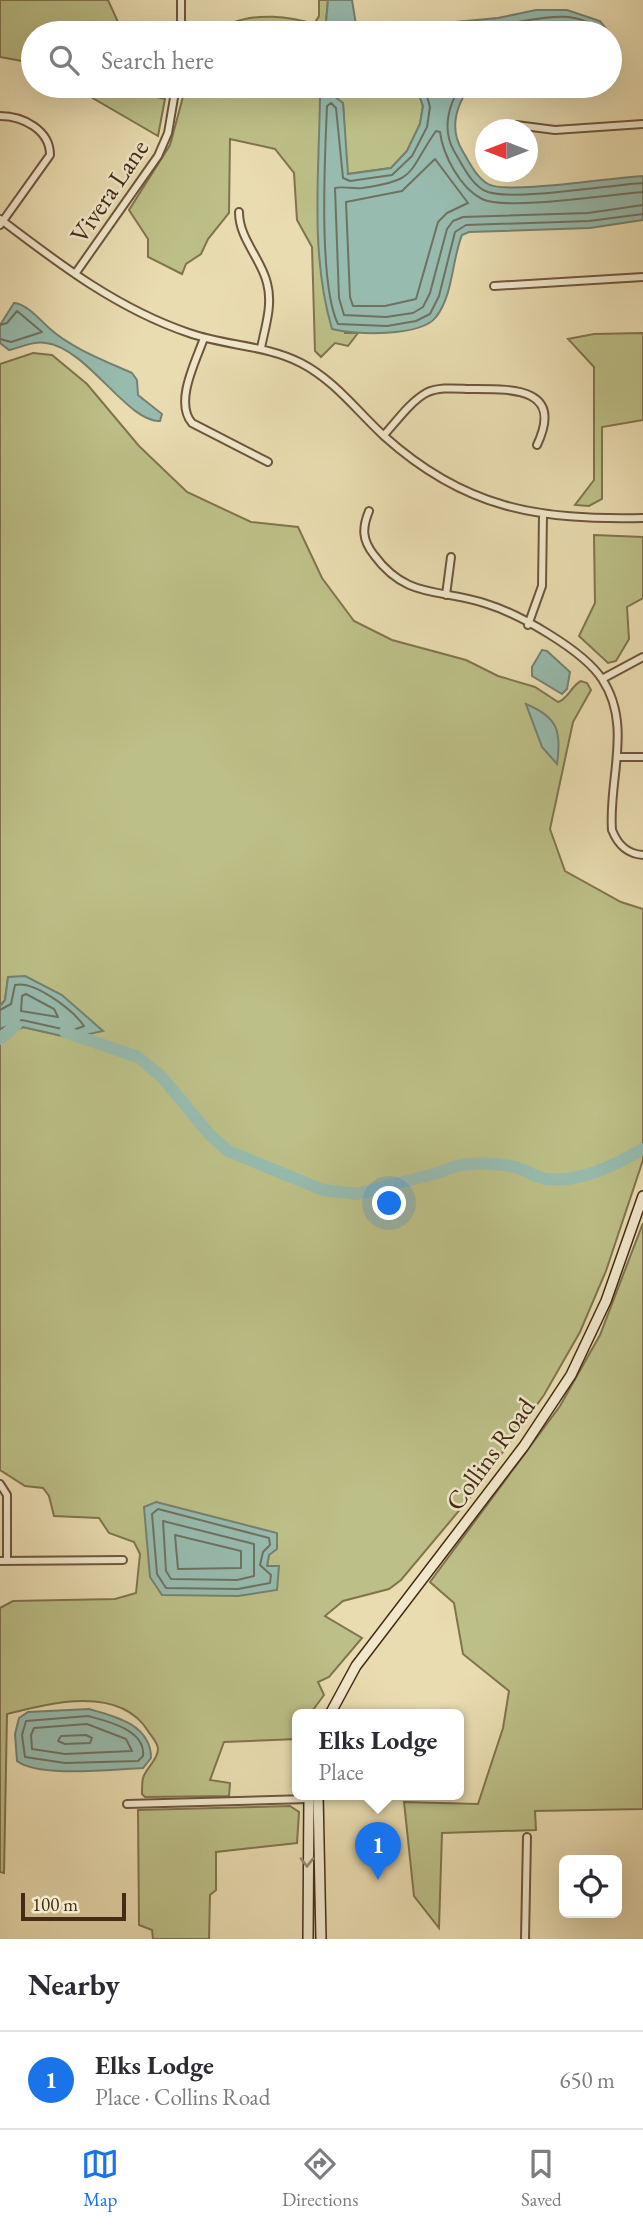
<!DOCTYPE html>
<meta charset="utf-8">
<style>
:root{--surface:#fff;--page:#f2f2f3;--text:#2b2b33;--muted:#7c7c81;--line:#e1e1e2;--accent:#1a73e8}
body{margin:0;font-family:"EB Garamond",serif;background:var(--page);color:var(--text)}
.controls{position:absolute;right:21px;bottom:21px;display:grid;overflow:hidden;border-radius:10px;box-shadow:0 7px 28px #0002}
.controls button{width:63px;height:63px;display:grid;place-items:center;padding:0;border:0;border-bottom:2px solid var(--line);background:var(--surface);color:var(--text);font:35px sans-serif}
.compass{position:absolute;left:475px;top:119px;width:63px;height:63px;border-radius:50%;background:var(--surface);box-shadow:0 7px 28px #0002;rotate:270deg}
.scale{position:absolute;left:21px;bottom:18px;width:105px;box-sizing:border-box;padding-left:7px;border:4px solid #452a14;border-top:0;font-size:19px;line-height:24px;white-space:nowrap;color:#452a14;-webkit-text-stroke:5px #f1e8cc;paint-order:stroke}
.you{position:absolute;left:390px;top:1204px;width:24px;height:24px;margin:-18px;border:5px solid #fff;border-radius:50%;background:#1a73e8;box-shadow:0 0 0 10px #1a73e833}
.badge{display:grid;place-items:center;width:46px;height:46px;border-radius:50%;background:var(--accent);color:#fff;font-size:23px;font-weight:700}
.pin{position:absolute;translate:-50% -58px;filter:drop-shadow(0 2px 4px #0008)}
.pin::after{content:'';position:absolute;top:37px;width:24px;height:21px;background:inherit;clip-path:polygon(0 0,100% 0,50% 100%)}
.popup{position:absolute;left:292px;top:1709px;width:172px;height:91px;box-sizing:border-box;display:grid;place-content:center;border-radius:10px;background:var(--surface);filter:drop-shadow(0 2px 5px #0005);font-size:23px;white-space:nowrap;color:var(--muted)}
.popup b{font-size:26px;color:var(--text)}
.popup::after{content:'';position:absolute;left:50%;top:100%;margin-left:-14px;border:14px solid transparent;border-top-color:var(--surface)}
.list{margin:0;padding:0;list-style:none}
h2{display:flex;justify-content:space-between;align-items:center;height:91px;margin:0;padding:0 28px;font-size:30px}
h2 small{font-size:23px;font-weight:400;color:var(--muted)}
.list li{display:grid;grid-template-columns:46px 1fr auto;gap:21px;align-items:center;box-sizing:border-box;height:98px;padding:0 28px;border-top:2px solid var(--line)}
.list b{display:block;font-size:26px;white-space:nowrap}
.list p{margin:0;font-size:23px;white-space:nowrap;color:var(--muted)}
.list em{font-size:23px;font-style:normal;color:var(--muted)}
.icon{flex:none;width:38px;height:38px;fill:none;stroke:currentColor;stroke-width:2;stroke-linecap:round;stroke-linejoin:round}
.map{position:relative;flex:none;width:643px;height:1939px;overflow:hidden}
.search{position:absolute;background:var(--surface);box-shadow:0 7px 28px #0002;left:21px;right:21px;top:21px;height:77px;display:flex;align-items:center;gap:18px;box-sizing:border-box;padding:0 24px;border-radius:38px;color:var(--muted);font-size:26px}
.sheet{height:189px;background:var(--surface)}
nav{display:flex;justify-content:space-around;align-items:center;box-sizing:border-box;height:98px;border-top:2px solid var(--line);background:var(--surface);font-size:19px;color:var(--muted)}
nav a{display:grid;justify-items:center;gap:4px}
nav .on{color:var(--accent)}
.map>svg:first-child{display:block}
</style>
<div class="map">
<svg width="643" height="1939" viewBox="0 0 643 1939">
<rect width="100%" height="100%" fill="#e9dcb0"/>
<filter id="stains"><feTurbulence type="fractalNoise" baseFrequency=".00286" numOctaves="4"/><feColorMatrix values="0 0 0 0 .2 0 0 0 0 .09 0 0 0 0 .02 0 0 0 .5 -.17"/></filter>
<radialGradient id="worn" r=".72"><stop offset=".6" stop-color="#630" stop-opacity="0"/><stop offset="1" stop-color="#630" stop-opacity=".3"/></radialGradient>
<path fill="#bcbf87" stroke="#80744e" stroke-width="2" fill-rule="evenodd" d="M0 0H108L123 33H33V63L0 57Z
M319 0H328L325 33H230L232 23C256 13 289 16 314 24L319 16Z
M72 86H130L144 94 165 99 158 136Z
M198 86H416L423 106 420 124 407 151 391 168 347 174 343 103 345 333H358L348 346 335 343 321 357 315 351 312 247 297 220 294 173 275 149 230 139 229 213 208 239 201 254 186 264 182 274 148 257V239L129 210 170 145 184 93Z
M643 333V420L602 427V499L589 506 575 505 594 480V367L568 339 594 334Z
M33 353 52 355 87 384 139 446 187 492 251 522 298 527 322 578 354 621 392 640 466 660 498 676 535 687 558 702C568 699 571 686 581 681L587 683 591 690 573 722 550 829 565 871 621 902 643 909V1160L606 1271 580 1332 544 1395 468 1500 401 1580 389 1589 343 1601 325 1616 362 1638 329 1677 318 1682 324 1695 310 1714H298L297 1739 224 1742 210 1780 230 1783 229 1796 145 1797 142 1794C142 1789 142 1782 143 1778 146 1768 158 1760 158 1749 158 1743 151 1736 148 1731 119 1685 50 1703 7 1714L4 1873 0 1872V1608L13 1601 115 1599 136 1593 140 1554 134 1542 109 1533 99 1518 54 1516 49 1496 43 1488 25 1486 0 1470V1037L23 1027 71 1038 8 978 5 1000 0 1006V364ZM156 1502 269 1555 267 1566Z
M594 535 643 537V598L627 607 629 639 616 661 608 663 579 636 595 603Z
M643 1223V1809L535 1811 536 1830 442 1833 439 1928 414 1896 404 1802 478 1804 503 1728 509 1691 463 1654 454 1603 430 1582 560 1406 600 1335Z
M290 1806 299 1812 297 1843 216 1852V1890L210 1895 209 1939H153L152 1930 139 1925 138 1810Z"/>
<path fill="#97bbae" stroke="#768170" stroke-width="2" d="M328 0H352L357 31 498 18 536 10H567L600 21 608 31 325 33Z
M416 86H470C456 106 449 128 462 150 469 162 476 177 488 184 507 195 615 177 643 176V220L590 228 469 232 462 235C452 259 453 296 436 317 421 337 354 335 332 329 310 255 319 173 320 97L329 92 343 103 348 174 391 168 407 151 420 124 423 106Z
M14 303C27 304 39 319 49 328 71 348 105 361 132 373L137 380 138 395 162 414 160 421C128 423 87 348 46 343 33 341 22 347 9 350L0 343V325Z
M542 650 547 651 570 672 567 689 562 694 532 676V667Z
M526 704C557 717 562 730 557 764L542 747Z
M25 976 62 995 103 1031 71 1038 23 1027 0 1037V1006L5 1000 8 977Z
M156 1502 277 1533V1549L269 1555 267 1566H279L277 1590 238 1596 162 1595 150 1577 144 1507Z
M89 1709C115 1716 151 1725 151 1758L143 1768C113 1769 39 1778 17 1761L15 1734 19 1718 28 1712Z"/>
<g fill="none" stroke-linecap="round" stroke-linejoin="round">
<path stroke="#6e7261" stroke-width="2" d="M395 33C429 28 464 28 498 25 529 22 577 4 601 33
M500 33C532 27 556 23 586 33
M424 86 430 107 427 127 412 156 392 175 350 181 343 178 336 108 331 103 327 106C325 155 318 283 338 324L387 326 416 321 430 314 439 296 455 232 466 225 589 221 643 214
M461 86C448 105 442 130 454 151 462 164 472 187 488 192 516 201 609 185 643 183
M435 159 468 203 447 213 438 222 416 299 385 306H353L350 297 346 202 402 191Z
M643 192C611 194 507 211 482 199 460 188 443 155 440 132L436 131C407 172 419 180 362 188 353 189 342 186 335 188L339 298 344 315 386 317 413 313 423 307 430 293 447 229 453 221 463 217 588 213 643 205
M0 325 7 323 17 311 42 332 11 342 0 339
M26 994 54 1009 58 1017 21 1011 22 996Z
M0 1010 11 1004 15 985C34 980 73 1010 84 1026L71 1031 22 1020 0 1029
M158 1509 269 1538 270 1545 263 1552 260 1565 271 1575 270 1583 238 1589 166 1588 157 1574 152 1514Z
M163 1521 254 1544V1576L237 1580 171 1579 166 1571Z
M175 1535 241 1551V1568L178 1569Z
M88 1716C107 1721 146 1730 143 1756L138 1761 65 1763 25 1757 22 1735 26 1721Z
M87 1724 126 1739 132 1751 65 1754 32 1749 31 1735 34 1728Z
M86 1735 92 1738 90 1743 65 1744 58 1741 61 1736Z"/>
<path stroke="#97bbae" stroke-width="12" d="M65 1032 138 1057 162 1077 209 1134 228 1151 323 1190 357 1194 441 1172C461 1161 493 1162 515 1167 526 1170 535 1177 546 1179 580 1183 615 1165 643 1149
M0 1039 16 1025"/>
<g stroke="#6e563b" stroke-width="10">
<path id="street" d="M181 33V0
M516 125 555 130 643 124
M239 212C239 239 261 258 267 283 273 305 265 327 261 348
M0 219C59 264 118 309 189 333 226 346 266 345 301 363 334 380 357 411 384 436 465 509 538 520 643 518
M0 225 50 155C50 130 23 116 0 116
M75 274 158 156 168 133 176 86
M494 286 643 277
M204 338C196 361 174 402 192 423L268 462
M384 435C396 422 410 402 426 393 440 386 459 389 474 389 513 389 564 388 537 445
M369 511C362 528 362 540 374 555 407 600 440 588 487 604 519 614 583 650 602 679 633 725 608 780 612 830 618 845 627 854 643 855
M446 595 451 557
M528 625 542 586 543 515
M602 679 643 657
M617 757H643
M0 1484 7 1495V1561
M0 1561 123 1560
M127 1804 308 1799
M525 1939 527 1837"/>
</g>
<g stroke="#452a14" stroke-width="12">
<path id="secondary" d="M330 1714 356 1666 524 1446 571 1375 606 1301 643 1196
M318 1794 321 1939
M308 1939 309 1794"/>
</g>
<use href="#street" stroke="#f1e8cc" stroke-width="6"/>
<use href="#secondary" stroke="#f1e8cc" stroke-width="9"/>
</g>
<defs><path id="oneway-chevron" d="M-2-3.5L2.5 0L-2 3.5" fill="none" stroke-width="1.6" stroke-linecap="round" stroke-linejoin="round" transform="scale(1.75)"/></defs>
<use stroke="#9b8970" href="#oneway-chevron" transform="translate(307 1862) rotate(90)"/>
<g text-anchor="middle" stroke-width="5" stroke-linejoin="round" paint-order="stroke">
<g font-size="26" fill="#452a14" stroke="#f1e8cc">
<text transform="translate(109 191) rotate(-56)" y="9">Vivera Lane</text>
<text transform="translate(490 1454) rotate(-54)" y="9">Collins Road</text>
</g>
</g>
<rect width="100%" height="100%" filter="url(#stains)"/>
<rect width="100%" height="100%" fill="url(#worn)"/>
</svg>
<div class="controls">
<button><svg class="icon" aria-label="locate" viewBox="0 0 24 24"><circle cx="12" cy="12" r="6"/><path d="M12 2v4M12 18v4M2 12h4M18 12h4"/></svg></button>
</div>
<svg class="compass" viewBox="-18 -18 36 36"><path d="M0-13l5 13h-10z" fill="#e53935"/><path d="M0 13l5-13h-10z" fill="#7c7c81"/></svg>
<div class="scale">100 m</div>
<div class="you"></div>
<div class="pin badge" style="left:378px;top:1880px">1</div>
<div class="popup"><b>Elks Lodge</b>Place</div>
<div class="search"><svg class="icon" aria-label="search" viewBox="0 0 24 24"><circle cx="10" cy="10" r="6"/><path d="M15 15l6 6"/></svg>Search here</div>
</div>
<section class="sheet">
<h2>Nearby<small></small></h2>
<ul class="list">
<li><span class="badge">1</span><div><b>Elks Lodge</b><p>Place · Collins Road</p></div><em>650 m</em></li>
</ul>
</section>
<nav>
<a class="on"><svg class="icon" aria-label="map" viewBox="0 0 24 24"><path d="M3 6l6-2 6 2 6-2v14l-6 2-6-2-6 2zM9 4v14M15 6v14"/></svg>Map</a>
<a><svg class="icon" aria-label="directions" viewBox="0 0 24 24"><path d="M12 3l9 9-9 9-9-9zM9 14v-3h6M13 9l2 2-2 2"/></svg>Directions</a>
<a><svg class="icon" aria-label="saved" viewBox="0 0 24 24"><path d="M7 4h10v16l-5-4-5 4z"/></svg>Saved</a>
</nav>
